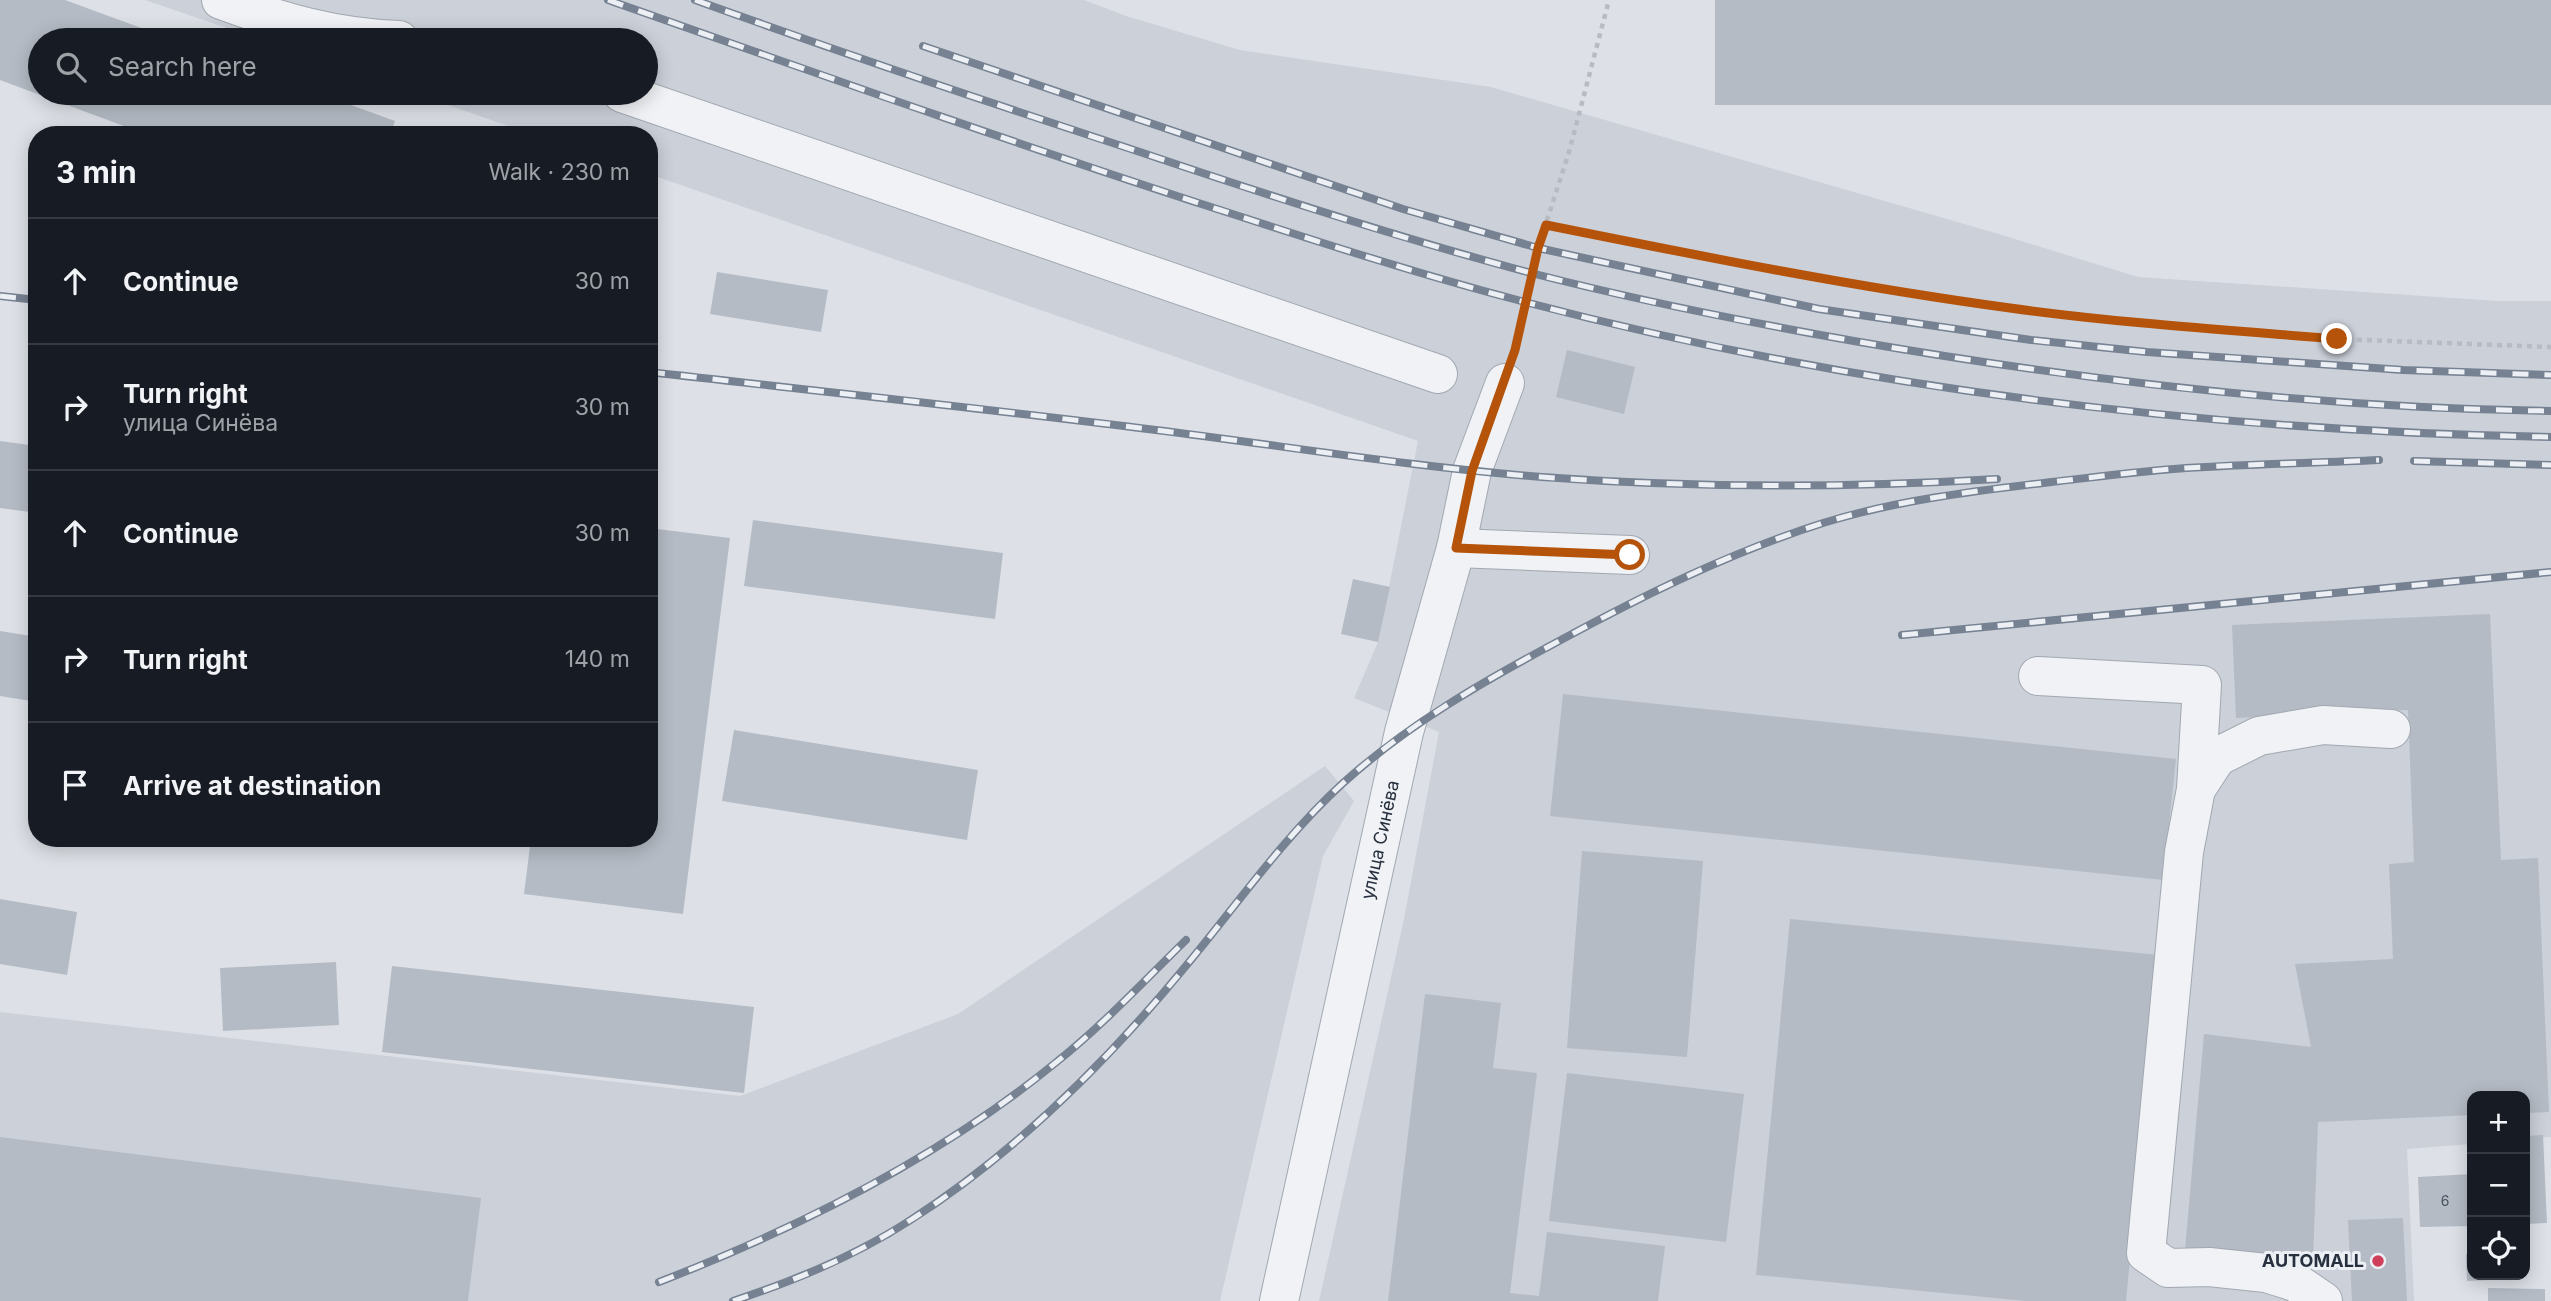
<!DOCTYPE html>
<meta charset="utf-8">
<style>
:root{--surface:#171b24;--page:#242831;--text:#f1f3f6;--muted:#9ea1a6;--line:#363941}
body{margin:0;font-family:Inter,sans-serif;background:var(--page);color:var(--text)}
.controls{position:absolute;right:21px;bottom:21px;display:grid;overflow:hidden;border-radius:14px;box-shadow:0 4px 18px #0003}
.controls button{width:63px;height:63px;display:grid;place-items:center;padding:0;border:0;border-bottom:2px solid var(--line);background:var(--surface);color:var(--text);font:35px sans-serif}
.stop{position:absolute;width:21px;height:21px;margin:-16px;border:5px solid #b45309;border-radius:50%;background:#fff}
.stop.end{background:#b45309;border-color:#fff;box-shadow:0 2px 7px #0008}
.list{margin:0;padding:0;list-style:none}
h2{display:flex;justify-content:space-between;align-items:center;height:91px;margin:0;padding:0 28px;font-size:30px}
h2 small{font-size:23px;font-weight:400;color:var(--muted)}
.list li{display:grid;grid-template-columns:46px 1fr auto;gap:21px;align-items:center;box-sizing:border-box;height:126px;padding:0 28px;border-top:2px solid var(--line)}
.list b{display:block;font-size:26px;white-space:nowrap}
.list p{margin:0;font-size:23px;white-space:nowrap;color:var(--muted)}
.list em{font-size:23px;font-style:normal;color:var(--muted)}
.icon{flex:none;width:38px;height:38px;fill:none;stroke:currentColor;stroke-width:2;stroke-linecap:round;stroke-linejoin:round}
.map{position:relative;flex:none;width:2551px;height:1301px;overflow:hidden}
.search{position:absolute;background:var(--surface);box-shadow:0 4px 18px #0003;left:28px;top:28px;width:630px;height:77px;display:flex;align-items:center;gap:18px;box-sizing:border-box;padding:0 24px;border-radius:38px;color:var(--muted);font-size:26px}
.panel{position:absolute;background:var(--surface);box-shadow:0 4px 18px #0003;left:28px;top:126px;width:630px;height:721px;border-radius:28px}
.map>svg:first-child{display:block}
</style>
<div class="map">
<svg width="2551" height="1301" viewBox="0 0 2551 1301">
<rect width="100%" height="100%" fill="#dde1e7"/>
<path fill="#cbd0d9" d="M145 0H1084L1126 16 1240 50 1491 87 2002 235 2138 277 2498 301H2551V1137L2525 1139V1096H2472V1144L2407 1149 2414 1301H1319L1404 919 1439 732 1354 698 1378 642 1418 441 649 174V135H535L413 93H646V40H262Z
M1325 766 1354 801 1323 856 1220 1301H0V1012L740 1096 958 1014Z"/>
<path fill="#b4bbc4" d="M0 0H65L174 40H40V93H318L395 121 390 135H148L0 80Z
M1715 0H2551V105H1715Z
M717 272 828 290 821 332 710 314Z
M1567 350 1635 367 1624 414 1556 397Z
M0 441 37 446V513L0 508Z
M753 520 1003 553 995 619 744 586Z
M649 528 730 538 683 914 524 894 531 838H649Z
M1353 579 1390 587 1378 642 1341 634Z
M2490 614 2501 860 2538 858 2549 1112 2525 1113V1096H2472V1115L2318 1122 2313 1261 2185 1250 2204 1034 2311 1047 2295 964 2393 959 2389 864 2414 862 2408 710 2236 718 2232 625Z
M0 631 37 637V702L0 696Z
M1563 694 2176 759 2163 880 1550 816Z
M734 730 978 770 967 840 722 801Z
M160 838H192V843L160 840Z
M1582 851 1703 861 1687 1057 1567 1048Z
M0 899 77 912 67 975 0 964Z
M1790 919 2159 955 2126 1301H2026L1756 1275Z
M336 962 339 1025 223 1031 220 968Z
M392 966 754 1007 744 1093 382 1052Z
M1425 994 1501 1003 1493 1068 1537 1073 1510 1293 1539 1296 1547 1232 1665 1246 1658 1301H1388Z
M1567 1073 1744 1094 1726 1242 1549 1221Z
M2543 1135 2547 1223 2525 1224V1136Z
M0 1137 481 1198 468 1301H0Z
M2472 1174V1226L2420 1227 2418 1177Z
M2403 1218 2407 1301H2352L2348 1220Z
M2466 1254H2472V1275H2511V1279L2467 1281Z
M2488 1288 2545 1289V1301H2488Z"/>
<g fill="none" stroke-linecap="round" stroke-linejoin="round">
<g stroke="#a2a8b1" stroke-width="40">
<g id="minor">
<path d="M221 0C281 22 335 38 399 40"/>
<path d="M622 93 1438 374"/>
<path d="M1456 548 1630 555"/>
<path d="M2038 676 2202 685 2196 789"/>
<path id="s1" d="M1279 1301 1404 732 1456 548 1472 471 1505 383"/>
<path d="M2323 1301 2295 1282 2266 1273 2209 1267 2168 1268 2146 1253 2184 852 2196 789 2217 757 2259 736 2323 725 2391 729"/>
</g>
</g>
<path stroke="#b7bcc2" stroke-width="4.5" stroke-dasharray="5 5" stroke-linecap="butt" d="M1546 225 1858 285 2012 308 2164 325 2337 339 2551 347
M1516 347 1538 248 1569 152 1609 0"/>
<use href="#minor" stroke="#f0f2f5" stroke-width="38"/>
<g stroke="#768191" stroke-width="8">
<path id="rail" d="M608 0C810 71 1013 143 1217 209 1319 242 1421 275 1525 302 1856 389 2209 431 2551 437
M695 0C842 53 991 103 1140 152 1270 196 1402 239 1535 274 1640 301 1747 322 1854 341 2084 381 2318 408 2551 411
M923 46 1403 209 1538 248 1819 309 2031 340 2147 352 2403 370 2551 375
M0 296 37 300
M649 372C818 391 988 409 1156 430 1285 446 1413 467 1542 477 1693 488 1846 488 1997 479
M2414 461 2551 465
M1902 635 2551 572
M659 1282C796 1229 940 1157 1054 1064 1101 1027 1143 982 1186 940
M733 1301C794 1281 855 1256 909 1221 1014 1154 1106 1063 1185 967 1236 906 1283 838 1342 784 1407 725 1482 682 1559 641 1644 595 1731 552 1823 523 1897 500 1975 491 2051 482 2096 477 2141 471 2186 468 2250 464 2314 463 2379 460"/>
</g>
<use href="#rail" stroke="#ecf0f5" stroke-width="5" stroke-dasharray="16" stroke-linecap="butt"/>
</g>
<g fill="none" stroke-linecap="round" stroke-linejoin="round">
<path stroke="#b45309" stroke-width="9" d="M1630 555 1456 548 1472 471 1515 350 1538 248 1546 225C1700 256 1854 287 2010 308 2119 323 2228 330 2337 339"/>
</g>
<circle fill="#cf3f5a" stroke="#ecf0f5" stroke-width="2.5" cx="2378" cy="1261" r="7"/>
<g text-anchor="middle" stroke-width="6" stroke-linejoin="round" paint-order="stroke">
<g font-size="14" fill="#4a5360">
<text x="2445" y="1206">6</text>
</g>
<g font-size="18" fill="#26303e" stroke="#ecf0f5">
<text dy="6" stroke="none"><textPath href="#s1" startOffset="472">улица Синёва</textPath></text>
</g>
<g font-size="18" font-weight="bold" fill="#26303e" stroke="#ecf0f5" text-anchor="end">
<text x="2364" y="1267">AUTOMALL</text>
</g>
</g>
</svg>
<div class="controls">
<button>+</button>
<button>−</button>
<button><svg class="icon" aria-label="locate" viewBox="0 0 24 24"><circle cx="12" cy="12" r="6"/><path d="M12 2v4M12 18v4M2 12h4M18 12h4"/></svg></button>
</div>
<div class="stop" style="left:1630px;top:555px"></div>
<div class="stop end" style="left:2337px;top:339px"></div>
<div class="search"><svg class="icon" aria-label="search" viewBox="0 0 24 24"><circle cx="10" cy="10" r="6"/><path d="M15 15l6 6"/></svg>Search here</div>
<section class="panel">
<h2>3 min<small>Walk · 230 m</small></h2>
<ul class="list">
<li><svg class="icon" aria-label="ahead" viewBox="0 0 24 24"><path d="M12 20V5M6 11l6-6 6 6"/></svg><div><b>Continue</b></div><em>30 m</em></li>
<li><svg class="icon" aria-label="right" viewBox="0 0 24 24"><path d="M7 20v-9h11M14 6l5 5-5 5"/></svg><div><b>Turn right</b><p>улица Синёва</p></div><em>30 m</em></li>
<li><svg class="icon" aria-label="ahead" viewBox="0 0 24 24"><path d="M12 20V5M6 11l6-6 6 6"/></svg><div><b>Continue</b></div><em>30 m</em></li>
<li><svg class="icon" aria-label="right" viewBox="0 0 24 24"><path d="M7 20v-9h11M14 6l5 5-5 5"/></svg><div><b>Turn right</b></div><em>140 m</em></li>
<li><svg class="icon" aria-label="arrive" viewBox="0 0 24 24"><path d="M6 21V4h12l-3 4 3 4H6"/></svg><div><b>Arrive at destination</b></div></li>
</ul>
</section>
</div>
